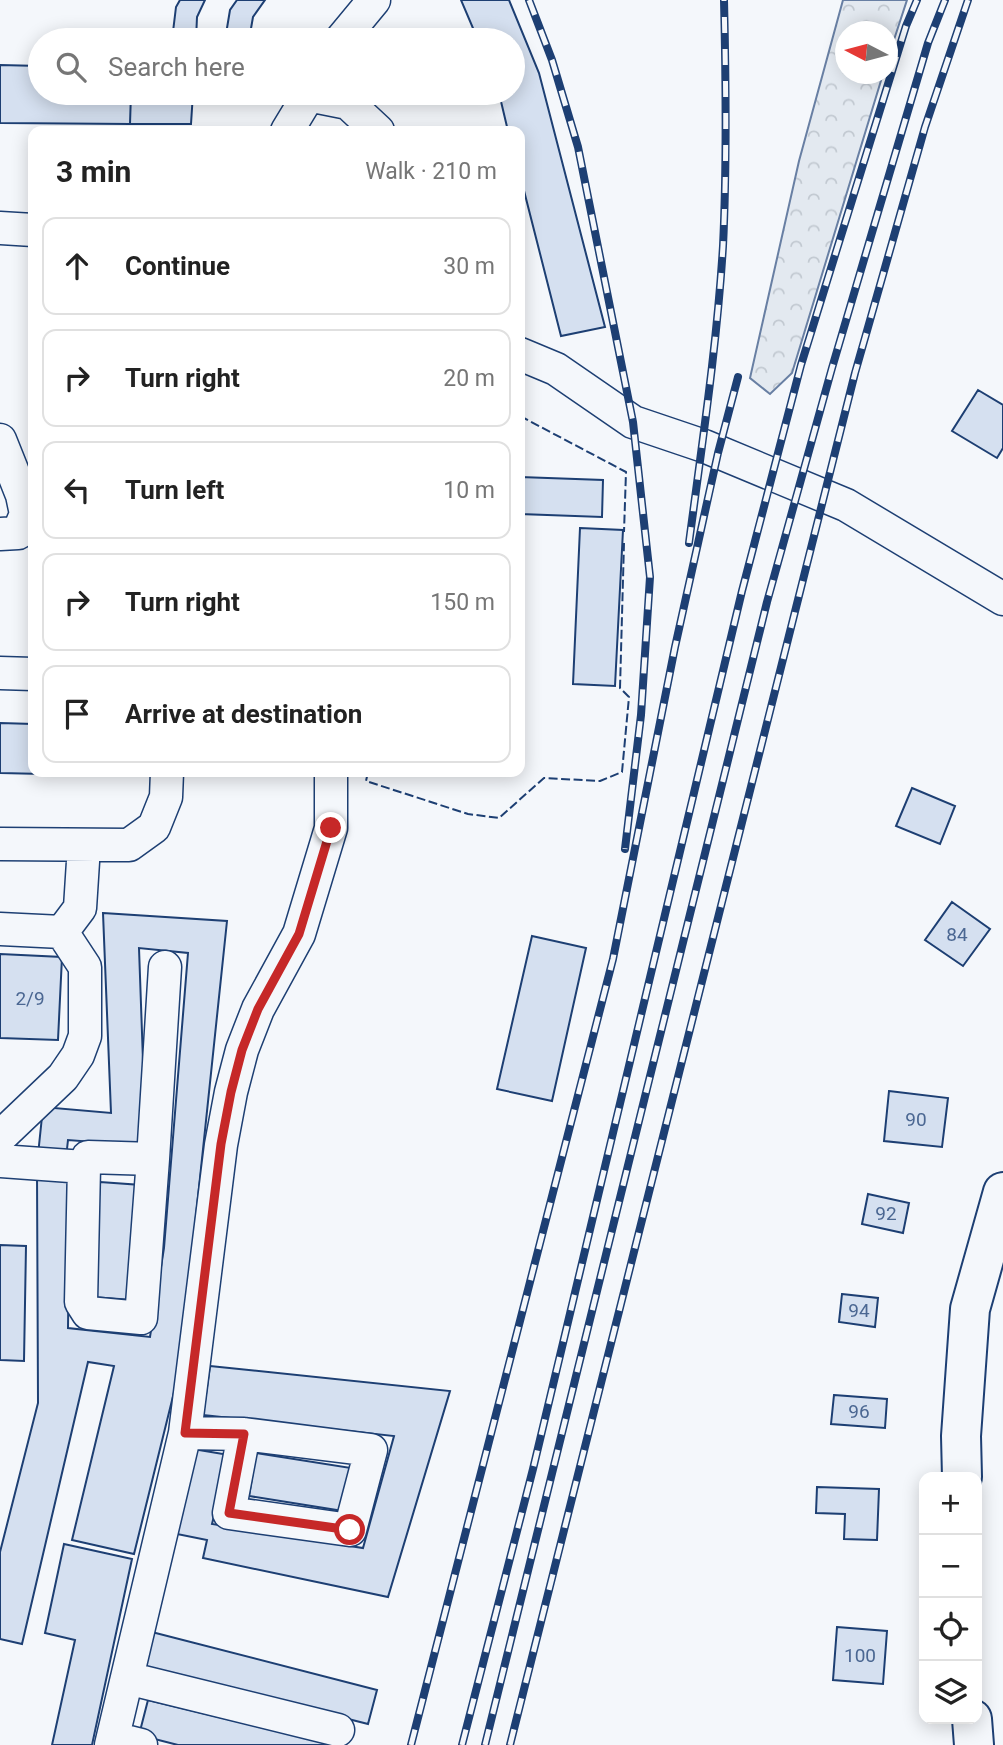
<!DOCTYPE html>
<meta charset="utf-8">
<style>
:root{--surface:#fff;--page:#f6f6f6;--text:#222;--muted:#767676;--line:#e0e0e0}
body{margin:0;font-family:Roboto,sans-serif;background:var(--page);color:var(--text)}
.controls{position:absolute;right:21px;bottom:21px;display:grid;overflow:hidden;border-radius:14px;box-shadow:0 4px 18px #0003}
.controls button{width:63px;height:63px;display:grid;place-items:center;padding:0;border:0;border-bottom:2px solid var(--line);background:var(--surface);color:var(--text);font:35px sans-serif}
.compass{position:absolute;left:835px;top:21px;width:63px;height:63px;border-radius:50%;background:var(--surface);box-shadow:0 4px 18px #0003;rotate:276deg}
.stop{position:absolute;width:21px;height:21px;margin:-16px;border:5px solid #c62828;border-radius:50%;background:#fff}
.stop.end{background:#c62828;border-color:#fff;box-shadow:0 2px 7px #0008}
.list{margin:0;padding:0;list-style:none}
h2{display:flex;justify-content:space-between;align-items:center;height:91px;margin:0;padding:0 28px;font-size:30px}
h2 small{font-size:23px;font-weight:400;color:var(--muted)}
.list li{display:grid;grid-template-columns:46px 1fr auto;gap:21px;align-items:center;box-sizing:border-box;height:98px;margin:0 14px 14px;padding:0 14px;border:2px solid var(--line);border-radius:14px}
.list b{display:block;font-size:26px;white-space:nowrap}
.list em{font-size:23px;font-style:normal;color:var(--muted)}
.icon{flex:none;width:38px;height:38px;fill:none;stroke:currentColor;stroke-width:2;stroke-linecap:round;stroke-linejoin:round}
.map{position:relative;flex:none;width:1003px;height:1745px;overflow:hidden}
.search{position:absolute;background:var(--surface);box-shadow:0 4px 18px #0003;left:28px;top:28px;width:497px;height:77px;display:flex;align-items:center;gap:18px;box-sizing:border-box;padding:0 24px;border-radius:38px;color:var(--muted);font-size:26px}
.panel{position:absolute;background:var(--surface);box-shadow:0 4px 18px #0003;left:28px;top:126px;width:497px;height:651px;border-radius:14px}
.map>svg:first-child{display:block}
</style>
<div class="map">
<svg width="1003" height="1745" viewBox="0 0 1003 1745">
<defs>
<pattern id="forest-crowns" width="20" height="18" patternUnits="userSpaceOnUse" patternTransform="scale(1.75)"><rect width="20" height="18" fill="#e3e9f0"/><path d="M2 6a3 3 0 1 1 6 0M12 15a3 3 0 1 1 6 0" fill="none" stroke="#c2c9d1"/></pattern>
</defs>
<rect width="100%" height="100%" fill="#f4f7fb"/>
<path fill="url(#forest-crowns)" stroke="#687fa3" stroke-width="2" d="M843 0H907L888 58V32H846V74H883L792 373 770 394 750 378 799 161Z"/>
<path fill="#d5e0f0" stroke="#1d3f73" stroke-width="2" d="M180 0H205L197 17 196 40H172L176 7Z
M237 0H265L253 17 249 40H225L230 10Z
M461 0H509L539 73 605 327 561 336 520 175V131H508L499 93H513V40H478Z
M0 65 40 66V93H131L130 124 0 123Z
M131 93H193L191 124H130Z
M978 390 1003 405V448L997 458 952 431Z
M520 477 603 480 602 517 520 514Z
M580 528 623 530 615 686 573 684Z
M0 723 33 724V772H131V776L0 773Z
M912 788 955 806 940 844 896 826Z
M952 902 990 929 963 966 925 940Z
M103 913 227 921 180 1368 134 1554 72 1540 114 1366 88 1362 22 1644 0 1639V1552L38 1403 37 1172 70 1175 68 1328 150 1337 164 1248 188 953 139 948 146 1146 68 1140 66 1158 38 1155 43 1107 111 1113Z
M532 936 586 948 552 1101 497 1089Z
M0 954 62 957 58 1040 0 1038Z
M889 1091 948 1098 942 1147 884 1141Z
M100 1182 141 1185 133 1300 92 1297Z
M868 1194 909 1203 903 1233 862 1224Z
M0 1245 26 1246 24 1361 0 1360Z
M842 1294 878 1298 875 1327 839 1322Z
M210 1366 450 1391 388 1597 203 1558 207 1540 172 1533 193 1449 229 1455 212 1524 363 1548 394 1436 203 1415Z
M834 1395 887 1399 885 1428 831 1424Z
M256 1453 351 1468 343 1511 249 1496Z
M817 1487 879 1489 877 1540 844 1539 845 1514 816 1513Z
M64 1544 132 1559 92 1745H52L75 1640 45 1633Z
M837 1627 887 1631 883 1684 833 1680Z
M144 1630 377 1690 368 1724 136 1665Z
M148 1700 335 1745H178L139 1735Z"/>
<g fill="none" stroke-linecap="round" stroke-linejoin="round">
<g stroke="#1d3f73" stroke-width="35">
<path id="minor" d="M341 40 374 0
M308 95 348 103 378 131
M287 131 310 93
M0 228 33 230
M520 354 556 369 633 422 704 446 846 505 1003 599
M0 440 22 495 26 514 18 533 0 534
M0 673 33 674
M0 844 129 845 154 827 166 797 167 772
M0 929 62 932 85 967V1036L78 1055 63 1077 0 1137
M62 932 80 908 84 846
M88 1157 153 1159 141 1318 88 1313 81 1302 84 1167Z
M153 1159 165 967
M0 1161 84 1167
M185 1433 244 1434 371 1450 350 1530 229 1513 244 1434
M127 1678 338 1730
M113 1738 141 1745
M111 1745 185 1433 221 1145 231 1092 242 1050 258 1009 299 934 331 828V772"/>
</g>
<g stroke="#1d3f73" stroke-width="42">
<path id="major" d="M962 1477 961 1436 970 1309 1003 1192
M972 1719 974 1745"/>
</g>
<use href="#minor" stroke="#f4f7fb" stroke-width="32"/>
<use href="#major" stroke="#f4f7fb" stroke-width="38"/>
<g stroke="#1d3f73" stroke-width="8">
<path id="rail" d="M529 0 552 60 578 147 633 422 650 577 641 715 625 849
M689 543C702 444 717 345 723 246 727 164 726 82 724 0
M411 1745 613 959 675 647 718 453 738 377
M462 1745 533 1469 742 591 801 365 906 26 917 0
M485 1745 767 602 832 368 928 43 945 0
M510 1745 855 373 925 127 968 0"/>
</g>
<use href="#rail" stroke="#f4f7fb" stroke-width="5" stroke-dasharray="16" stroke-linecap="butt"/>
<path stroke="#1d3f73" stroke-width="2" stroke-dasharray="9 3.5" stroke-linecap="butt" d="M520 416 626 472 624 532
M368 772 366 781 468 814 499 818 544 778 600 781 622 772 629 697 620 688 624 543"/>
</g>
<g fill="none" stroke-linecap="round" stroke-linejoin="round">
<path stroke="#c62828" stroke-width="9" d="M331 828 299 934 258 1009 242 1050 231 1092 221 1144 185 1433 244 1434 229 1513 350 1530"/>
</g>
<g text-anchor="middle" stroke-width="5" stroke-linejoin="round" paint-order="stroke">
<g font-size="19" fill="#4b6792">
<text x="957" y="941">84</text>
<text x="30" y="1005">2/9</text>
<text x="916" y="1126">90</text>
<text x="886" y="1220">92</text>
<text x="859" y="1317">94</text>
<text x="859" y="1418">96</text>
<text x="860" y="1662">100</text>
</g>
</g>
</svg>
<div class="controls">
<button>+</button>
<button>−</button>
<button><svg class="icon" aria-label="locate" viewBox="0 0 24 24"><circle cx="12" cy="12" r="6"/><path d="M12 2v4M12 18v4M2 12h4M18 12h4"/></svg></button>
<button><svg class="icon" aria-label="layers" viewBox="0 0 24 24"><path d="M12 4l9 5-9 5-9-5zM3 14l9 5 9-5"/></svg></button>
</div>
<svg class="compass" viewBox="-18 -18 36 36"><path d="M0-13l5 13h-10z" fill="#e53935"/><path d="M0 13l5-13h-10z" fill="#767676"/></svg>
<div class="stop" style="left:350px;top:1530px"></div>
<div class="stop end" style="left:331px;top:828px"></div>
<div class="search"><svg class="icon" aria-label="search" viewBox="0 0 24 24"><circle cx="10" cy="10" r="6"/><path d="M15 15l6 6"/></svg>Search here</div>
<section class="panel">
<h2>3 min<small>Walk · 210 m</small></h2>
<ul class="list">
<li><svg class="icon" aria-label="ahead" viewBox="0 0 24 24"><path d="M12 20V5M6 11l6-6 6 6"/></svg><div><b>Continue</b></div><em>30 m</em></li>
<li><svg class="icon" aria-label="right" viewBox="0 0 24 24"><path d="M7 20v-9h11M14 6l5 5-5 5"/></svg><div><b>Turn right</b></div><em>20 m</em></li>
<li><svg class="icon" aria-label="left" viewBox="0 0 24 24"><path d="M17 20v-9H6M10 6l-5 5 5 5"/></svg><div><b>Turn left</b></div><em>10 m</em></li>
<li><svg class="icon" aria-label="right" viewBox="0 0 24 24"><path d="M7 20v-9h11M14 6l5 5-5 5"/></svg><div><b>Turn right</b></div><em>150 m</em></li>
<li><svg class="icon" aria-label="arrive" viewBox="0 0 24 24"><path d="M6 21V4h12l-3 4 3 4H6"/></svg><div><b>Arrive at destination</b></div></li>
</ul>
</section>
</div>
